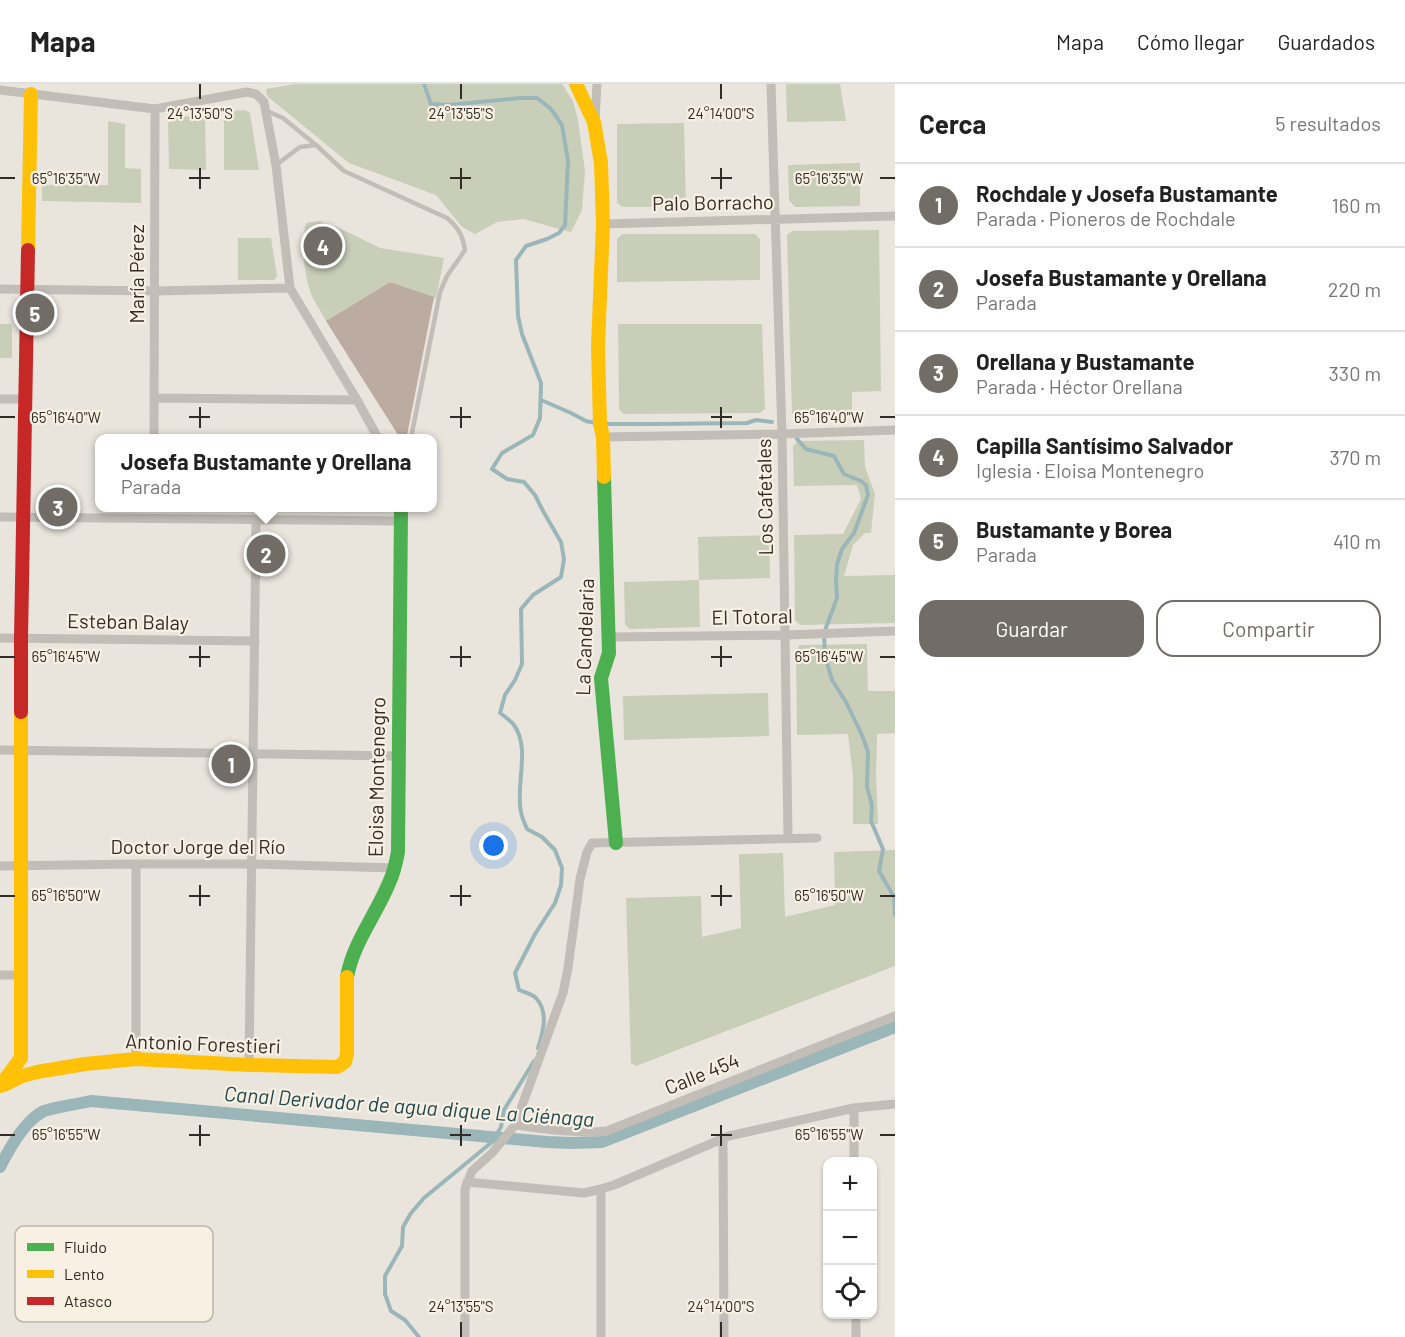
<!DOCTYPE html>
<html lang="es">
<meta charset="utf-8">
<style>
:root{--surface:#fff;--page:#f6f6f6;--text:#222;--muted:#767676;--line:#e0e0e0;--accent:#726c66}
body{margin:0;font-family:Barlow,sans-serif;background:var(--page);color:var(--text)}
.controls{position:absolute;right:18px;bottom:18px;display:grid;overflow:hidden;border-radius:12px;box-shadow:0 2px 4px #0004}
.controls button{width:54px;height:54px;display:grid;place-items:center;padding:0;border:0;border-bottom:2px solid var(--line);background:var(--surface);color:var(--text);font:30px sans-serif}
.you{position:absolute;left:494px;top:762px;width:21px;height:21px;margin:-15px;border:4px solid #fff;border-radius:50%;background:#1a73e8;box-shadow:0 0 0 9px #1a73e833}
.badge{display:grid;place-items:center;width:39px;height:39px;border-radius:50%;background:var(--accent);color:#fff;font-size:20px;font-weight:700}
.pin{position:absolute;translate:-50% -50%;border:3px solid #fff;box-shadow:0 2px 6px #0006}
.popup{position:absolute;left:95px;top:350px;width:342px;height:78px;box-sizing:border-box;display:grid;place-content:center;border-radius:12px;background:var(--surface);filter:drop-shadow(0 2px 4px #0005);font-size:20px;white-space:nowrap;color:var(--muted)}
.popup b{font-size:22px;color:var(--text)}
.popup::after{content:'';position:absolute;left:50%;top:100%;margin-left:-12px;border:12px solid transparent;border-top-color:var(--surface)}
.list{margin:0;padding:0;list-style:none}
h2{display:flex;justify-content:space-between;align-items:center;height:78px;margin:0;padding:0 24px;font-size:26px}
h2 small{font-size:20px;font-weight:400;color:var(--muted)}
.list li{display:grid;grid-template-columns:39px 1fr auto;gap:18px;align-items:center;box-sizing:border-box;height:84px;padding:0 24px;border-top:2px solid var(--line)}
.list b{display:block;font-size:22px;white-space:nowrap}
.list p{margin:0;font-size:20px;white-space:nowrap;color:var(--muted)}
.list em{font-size:20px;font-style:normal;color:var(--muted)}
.actions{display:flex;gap:12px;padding:18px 24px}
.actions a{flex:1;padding:14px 0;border:2px solid var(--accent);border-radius:18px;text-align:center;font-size:21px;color:var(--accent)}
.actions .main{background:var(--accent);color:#fff}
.icon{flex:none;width:33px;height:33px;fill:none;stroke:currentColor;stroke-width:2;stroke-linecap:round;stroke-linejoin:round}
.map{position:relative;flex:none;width:895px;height:1253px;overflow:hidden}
header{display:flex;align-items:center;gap:36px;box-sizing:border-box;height:84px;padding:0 30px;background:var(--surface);border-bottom:2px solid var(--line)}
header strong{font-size:28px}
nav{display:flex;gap:33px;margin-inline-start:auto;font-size:21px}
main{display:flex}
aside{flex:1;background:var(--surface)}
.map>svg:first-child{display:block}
</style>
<header>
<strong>Mapa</strong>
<nav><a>Mapa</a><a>Cómo llegar</a><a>Guardados</a></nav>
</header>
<main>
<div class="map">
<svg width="895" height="1253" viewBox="0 0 895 1253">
<rect width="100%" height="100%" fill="#e9e5dd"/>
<path fill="#c8ceb8" d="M295 0H562L573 17 578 36 585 87 582 126 571 148 523 135 497 138 475 150 462 143 436 111 349 79 267 12 266 5Z
M786 0H840L846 37 787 38Z
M245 26 250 29 259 86H224V28Z
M205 30 206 86 169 85 168 39 173 34Z
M108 37 125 40V84L141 85V119L42 117V101H108Z
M684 39 686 123H622L617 118V40Z
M860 79V122L795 123 789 116 788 81Z
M319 137 337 143 380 164 444 174 436 214 390 198 326 237C321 227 313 217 310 207 304 187 301 159 306 139Z
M879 146 881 307 852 308V328L792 330 787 151 792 147Z
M622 150H755L760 155V196L617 198V155Z
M238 154H271L277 192 274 196H238Z
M0 240H12V274H0Z
M618 240H762L765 325 760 329 624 330 619 325Z
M864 356 865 383 875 410 871 449H865L853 461 844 492 895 491V539L800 541 795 536 794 451 843 450 861 415 857 401 794 402 793 362 798 357Z
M769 451 770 494 699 496 700 543 630 545 625 541 624 498 699 496 698 453Z
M867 560 868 607H895V649L877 650 876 692 878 740H853V692L848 650 797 651 796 566 800 561Z
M768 609 769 652 624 656 623 612Z
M895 766V882L636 982 631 979 626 814 701 812 702 853 741 844 739 770 783 769 785 833 835 821 834 768Z"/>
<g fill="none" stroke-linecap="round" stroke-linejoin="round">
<path stroke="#9bb6b9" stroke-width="4" d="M424 0 431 20 448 21 520 14H537L551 25 562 41 568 77 565 141 559 149 547 155 526 162 516 176 518 232 522 250 541 299 540 334 533 351 502 369 492 385 507 395 524 398 535 411 543 427 561 458 564 475 561 493 533 511 521 525 522 580 515 596 505 611 500 629C504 632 510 636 514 641 531 665 515 701 521 728 522 734 525 740 527 745L542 753 555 766 562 784 561 801 555 819 535 850 515 889 519 906C524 908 532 910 536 914 549 928 543 948 538 964
M541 316 571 329 586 337 600 340H656L747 339 756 336 772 338
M797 355 806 365 834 372 844 390 861 397 866 401 868 411 854 449 842 465 837 480 836 497 837 514 824 549 825 572 832 596 846 618 862 651 868 668 867 703 872 721 871 737 883 765 879 787 894 813 895 831
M419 1253 405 1236 391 1227 385 1210V1192L402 1162 403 1143 411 1129 424 1114 492 1058 501 1043 504 1026 534 977"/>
<path stroke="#9bb6b9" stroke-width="12" d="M0 1083C9 1065 25 1036 44 1027 55 1023 78 1020 91 1017L547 1058 571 1059 602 1058 895 943"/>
</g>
<path fill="#bbaba0" d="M314 147 341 159 334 177 307 165 308 162 305 161 309 150 312 151Z
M390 198 434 213 407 351 400 354 326 237Z"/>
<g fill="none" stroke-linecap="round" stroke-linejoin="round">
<path stroke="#c2bdb6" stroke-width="4.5" d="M267 27 283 34 316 61
M276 81 300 63 316 61 344 87 447 134C458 143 463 152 465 166L447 192 440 208 411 354"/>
<path stroke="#c2bdb6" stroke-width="9" d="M771 0 782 350 788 754
M0 6 155 25 247 8 256 10 264 18 276 81 290 204 357 316 378 354
M595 36 597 0
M603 140 895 132
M0 205 155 207 290 204
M155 314 357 316
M0 315H25
M603 353 782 350 895 346
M154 354 155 25
M0 433 400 437
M609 553 786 551 895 547
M0 554 255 557
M0 666 398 672
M136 780V975
M0 782 136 780H250L395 784
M0 891H21
M249 981C250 800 255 618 256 436
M854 1024V1078
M515 1041C546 1045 576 1050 607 1047L895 932
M723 1054 724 1253
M467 1098 584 1109 601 1105 614 1101 729 1052 854 1024 895 1020
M601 1105V1253
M856 1230V1253
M465 1253V1105L472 1087 492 1069 515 1041 563 909 568 884 580 795 587 768 592 759 817 754"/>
<path stroke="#4caf50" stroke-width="14" d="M604 393 609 569 601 594 616 759
M347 893C353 859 376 831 389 799 394 789 396 779 398 768L401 424"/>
<path stroke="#ffc107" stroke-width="14" d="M576 0 594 38 601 79 603 140 598 262 600 340 603 353 604 393
M28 166 31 10
M4 1001 22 992 37 988 85 980 136 975 249 981 337 983 345 978 347 970V893
M0 1002 21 974V628"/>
<path stroke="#c62828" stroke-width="14" d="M21 628V554L28 166"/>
</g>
<path fill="none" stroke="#322b26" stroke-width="2" d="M200 0V15M461 0V15M721 0V15M200 84V105M461 84V105M721 84V105M0 94H15M189 94H210M450 94H471M711 94H732M880 94H895M200 323V344M461 323V344M721 323V344M0 333H15M189 333H210M450 333H471M711 333H732M880 333H895M200 562V583M461 562V583M721 562V583M0 573H15M189 573H210M450 573H471M711 573H732M880 573H895M200 801V822M461 801V822M721 801V822M0 812H15M189 812H210M450 812H471M711 812H732M880 812H895M200 1041V1062M461 1041V1062M721 1041V1062M0 1051H15M189 1051H210M450 1051H471M711 1051H732M880 1051H895M461 1238V1253M721 1238V1253"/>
<g text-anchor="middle" stroke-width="4.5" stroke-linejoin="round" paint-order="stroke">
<g font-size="20" fill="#322b26" stroke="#f7f0e3">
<text transform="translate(713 119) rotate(-1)" y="7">Palo Borracho</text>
<text transform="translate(137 190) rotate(-90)" y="7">María Pérez</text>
<text transform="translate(765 413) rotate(-91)" y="7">Los Cafetales</text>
<text transform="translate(752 533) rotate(-1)" y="7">El Totoral</text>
<text transform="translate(128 538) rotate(1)" y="7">Esteban Balay</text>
<text transform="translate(585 553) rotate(-88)" y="7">La Candelaria</text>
<text transform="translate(377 693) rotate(-89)" y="7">Eloisa Montenegro</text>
<text x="198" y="770">Doctor Jorge del Río</text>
<text transform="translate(203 960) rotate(2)" y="7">Antonio Forestieri</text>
<text transform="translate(702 990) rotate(-22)" y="7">Calle 454</text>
</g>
<g font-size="21" font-style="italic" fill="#1f484f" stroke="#f7f0e3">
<text transform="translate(409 1023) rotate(4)" y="7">Canal Derivador de agua dique La Ciénaga</text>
</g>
</g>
<rect x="15" y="1142" width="198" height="96" rx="9" fill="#f7f0e3" stroke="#bcb5aa" stroke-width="1.5"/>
<rect x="27" y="1159" width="27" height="8" fill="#4caf50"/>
<rect x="27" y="1186" width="27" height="8" fill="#ffc107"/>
<rect x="27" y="1213" width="27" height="8" fill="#c62828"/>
<g font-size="16" fill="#322b26">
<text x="64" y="1169">Fluido</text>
<text x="64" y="1196">Lento</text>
<text x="64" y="1223">Atasco</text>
</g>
<g font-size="15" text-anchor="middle" fill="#322b26" stroke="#f7f0e3" stroke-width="4.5" stroke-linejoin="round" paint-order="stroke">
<text x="200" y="35">24°13'50"S</text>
<text x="461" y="35">24°13'55"S</text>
<text x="721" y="35">24°14'00"S</text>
<text x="829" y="100">65°16'35"W</text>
<text x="66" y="100">65°16'35"W</text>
<text x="829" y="339">65°16'40"W</text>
<text x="66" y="339">65°16'40"W</text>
<text x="829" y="578">65°16'45"W</text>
<text x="66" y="578">65°16'45"W</text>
<text x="829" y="817">65°16'50"W</text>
<text x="66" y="817">65°16'50"W</text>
<text x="829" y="1056">65°16'55"W</text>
<text x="66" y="1056">65°16'55"W</text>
<text x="461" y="1228">24°13'55"S</text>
<text x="721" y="1228">24°14'00"S</text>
</g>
</svg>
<div class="controls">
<button>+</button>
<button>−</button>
<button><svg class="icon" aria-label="locate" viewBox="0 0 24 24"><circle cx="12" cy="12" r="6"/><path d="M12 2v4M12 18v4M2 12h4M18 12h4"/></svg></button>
</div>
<div class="you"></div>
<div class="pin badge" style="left:231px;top:680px">1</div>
<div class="pin badge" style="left:266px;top:470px">2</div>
<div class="popup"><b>Josefa Bustamante y Orellana</b>Parada</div>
<div class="pin badge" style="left:58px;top:423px">3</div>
<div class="pin badge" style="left:323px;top:162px">4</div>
<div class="pin badge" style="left:35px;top:229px">5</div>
</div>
<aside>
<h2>Cerca<small>5 resultados</small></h2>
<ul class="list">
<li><span class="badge">1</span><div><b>Rochdale y Josefa Bustamante</b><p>Parada · Pioneros de Rochdale</p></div><em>160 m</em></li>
<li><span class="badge">2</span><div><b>Josefa Bustamante y Orellana</b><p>Parada</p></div><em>220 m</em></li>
<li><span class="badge">3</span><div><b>Orellana y Bustamante</b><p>Parada · Héctor Orellana</p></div><em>330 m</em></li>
<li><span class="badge">4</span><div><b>Capilla Santísimo Salvador</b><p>Iglesia · Eloisa Montenegro</p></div><em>370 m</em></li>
<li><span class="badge">5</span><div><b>Bustamante y Borea</b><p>Parada</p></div><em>410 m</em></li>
</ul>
<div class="actions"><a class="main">Guardar</a><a>Compartir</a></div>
</aside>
</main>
